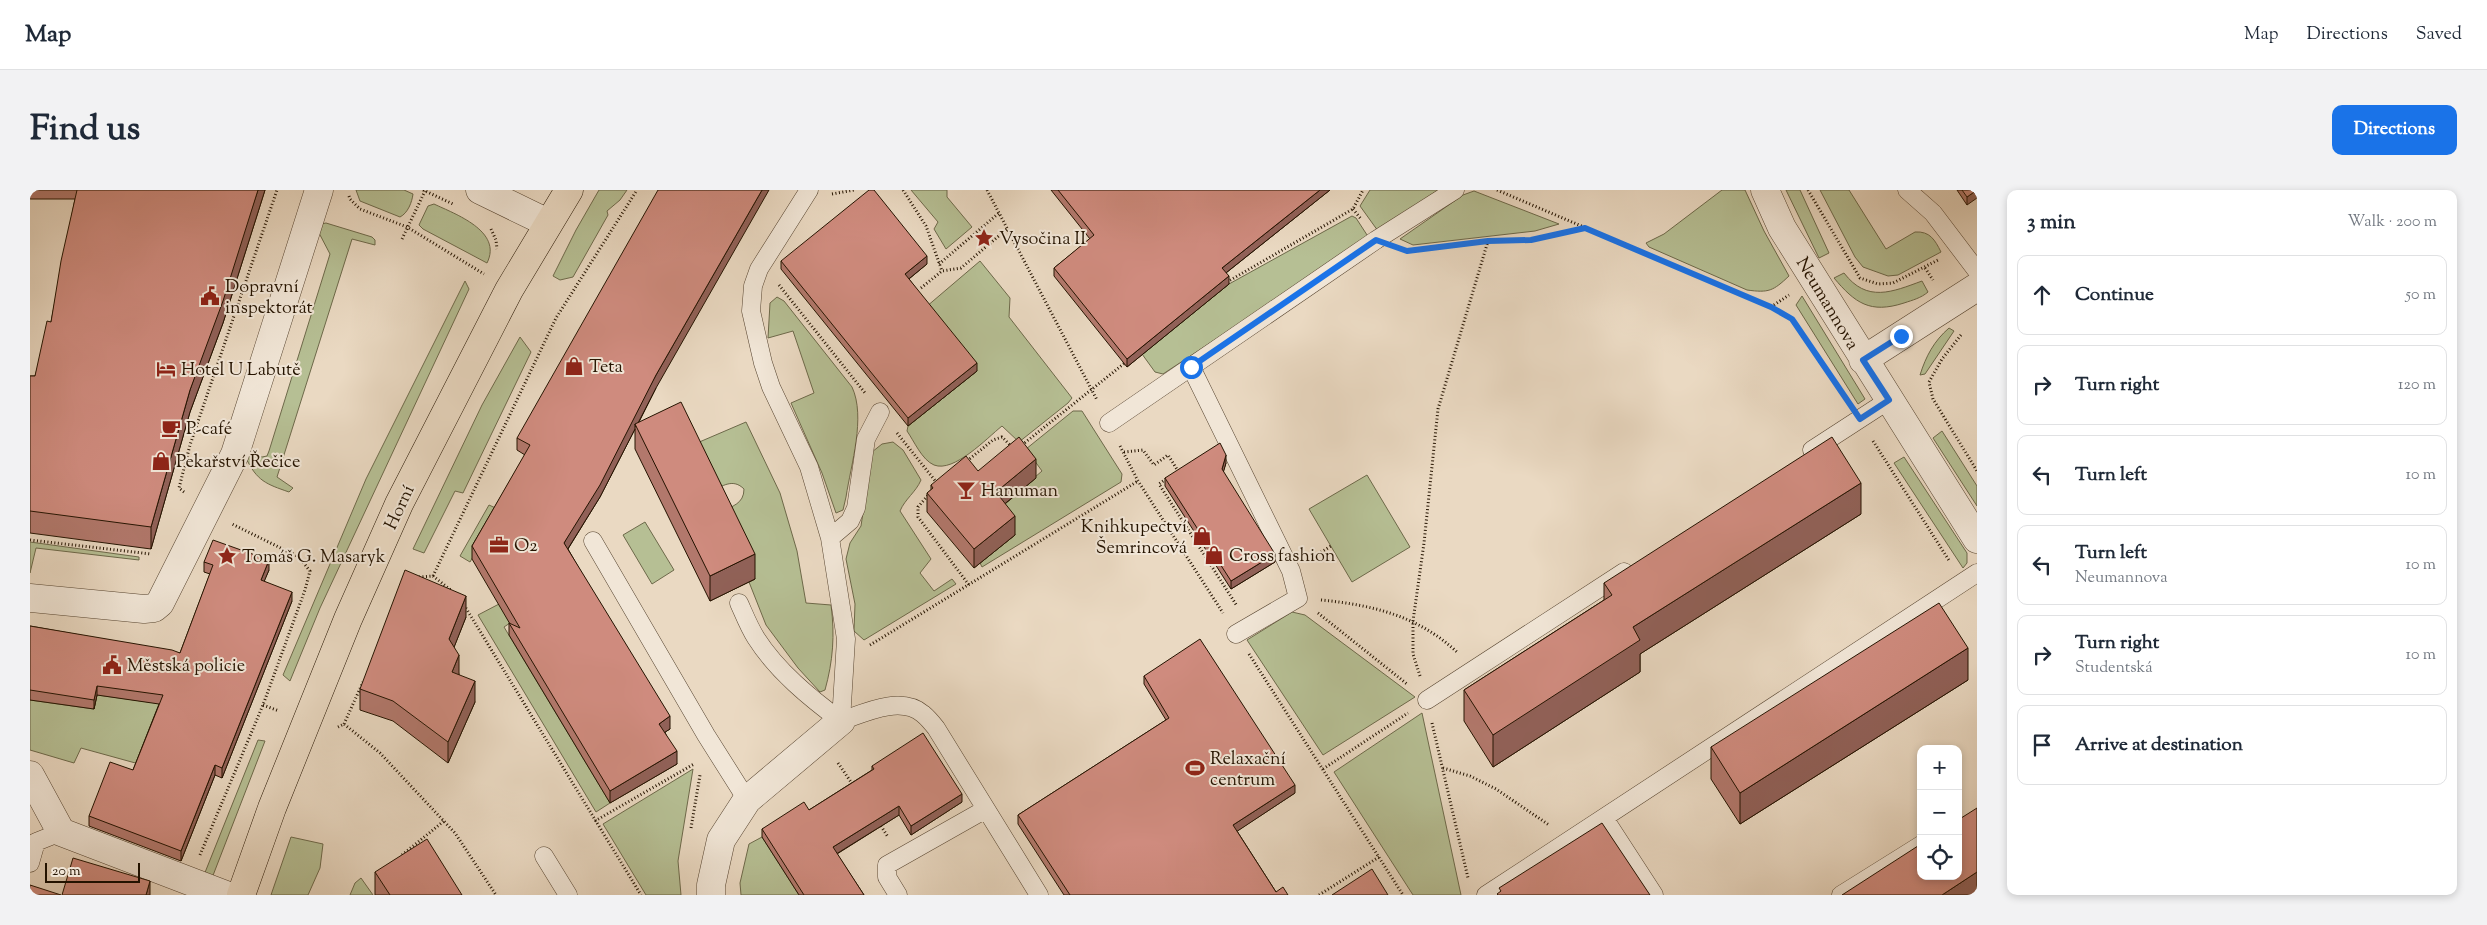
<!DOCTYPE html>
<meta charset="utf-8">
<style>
:root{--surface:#fff;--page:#f2f2f3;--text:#1f2937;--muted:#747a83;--line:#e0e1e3;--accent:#1a73e8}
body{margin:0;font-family:"Sorts Mill Goudy",serif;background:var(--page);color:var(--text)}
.controls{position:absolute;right:15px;bottom:15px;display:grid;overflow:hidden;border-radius:10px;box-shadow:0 2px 8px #0003}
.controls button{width:45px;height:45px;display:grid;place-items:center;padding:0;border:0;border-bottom:1px solid var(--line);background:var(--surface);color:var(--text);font:25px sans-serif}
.scale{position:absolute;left:15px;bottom:12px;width:95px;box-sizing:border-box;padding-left:5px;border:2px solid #241300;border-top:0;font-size:14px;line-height:18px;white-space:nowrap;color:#241300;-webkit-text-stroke:4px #f1e6d7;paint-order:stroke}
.stop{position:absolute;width:15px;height:15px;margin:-11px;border:4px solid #1a73e8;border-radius:50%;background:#fff}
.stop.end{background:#1a73e8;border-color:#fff;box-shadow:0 1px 5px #0008}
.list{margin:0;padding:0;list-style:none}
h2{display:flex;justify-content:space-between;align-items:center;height:65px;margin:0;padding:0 20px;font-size:21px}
h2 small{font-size:16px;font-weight:400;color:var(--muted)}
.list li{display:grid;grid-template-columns:32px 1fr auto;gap:15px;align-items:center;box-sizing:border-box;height:80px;margin:0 10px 10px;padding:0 10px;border:1px solid var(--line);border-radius:10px}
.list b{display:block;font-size:19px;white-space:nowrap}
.list p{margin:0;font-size:16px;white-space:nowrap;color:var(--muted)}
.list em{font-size:16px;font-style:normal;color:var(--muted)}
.icon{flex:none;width:28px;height:28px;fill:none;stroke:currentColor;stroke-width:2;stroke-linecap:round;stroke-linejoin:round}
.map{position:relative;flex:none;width:1947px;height:705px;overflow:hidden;border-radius:10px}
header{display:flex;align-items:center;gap:30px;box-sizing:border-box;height:70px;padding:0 25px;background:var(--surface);border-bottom:1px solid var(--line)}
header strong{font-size:24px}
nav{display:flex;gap:28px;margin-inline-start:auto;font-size:18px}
.intro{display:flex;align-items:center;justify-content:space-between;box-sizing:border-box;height:120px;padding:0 30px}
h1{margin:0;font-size:35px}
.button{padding:12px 22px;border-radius:10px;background:var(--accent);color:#fff;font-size:18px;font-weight:700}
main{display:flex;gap:30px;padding:0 30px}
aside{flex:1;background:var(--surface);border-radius:10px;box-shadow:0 2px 8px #0003}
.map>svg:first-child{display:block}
</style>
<header>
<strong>Map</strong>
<nav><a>Map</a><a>Directions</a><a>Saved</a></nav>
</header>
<div class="intro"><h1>Find us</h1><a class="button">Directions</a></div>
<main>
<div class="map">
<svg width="1947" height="705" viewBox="0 0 1947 705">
<rect width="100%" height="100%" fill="#ead9c2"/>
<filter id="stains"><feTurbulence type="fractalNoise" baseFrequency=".004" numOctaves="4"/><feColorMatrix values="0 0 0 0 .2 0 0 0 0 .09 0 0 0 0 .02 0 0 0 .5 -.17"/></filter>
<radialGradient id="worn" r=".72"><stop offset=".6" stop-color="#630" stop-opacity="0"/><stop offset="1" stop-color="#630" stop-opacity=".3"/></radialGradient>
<path fill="#b6bf94" stroke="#6d694a" d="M326 0H374L383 4C382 12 378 23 370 27L330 11Z
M569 0H597L590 10 577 21 578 25 543 87 530 90 523 86 546 40Z
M881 0H917V7L942 37 916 59 904 39 908 32Z
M1340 0H1408L1348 41 1330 16Z
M1692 0H1715L1734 41 1759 86C1743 101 1739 103 1717 100L1619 57 1616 53 1634 44Z
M1756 0H1770L1799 63 1789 68Z
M1790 0H1819L1856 59 1885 42C1900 41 1905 50 1911 62L1868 85 1858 86 1833 77 1825 67Z
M1444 1 1529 34 1505 41 1383 55 1370 49 1433 5Z
M404 14C425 24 473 41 457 73L393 39 389 35 398 16Z
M1322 26 1326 28 1339 48 1133 184 1125 182 1112 164 1199 94Z
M296 33 342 47 345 50V55L322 49 247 287 263 298 259 302C236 294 227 291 216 268L218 264 232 267 237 266 239 261 300 64 289 43 291 34Z
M950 71 980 108 979 127 1042 208 1038 213 989 252 972 236C957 248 924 283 904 275 892 270 884 251 877 241L878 236 947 181 896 117Z
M1814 83C1837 113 1862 102 1892 91L1898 102C1891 108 1883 110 1874 113 1840 124 1825 113 1804 88Z
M435 91 439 99 290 418 260 491 253 485 336 289Z
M1772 106 1835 209 1828 214 1766 115Z
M747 107 754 111 822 197C836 227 821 274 816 307L813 320 806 323 792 283 761 213 784 203 763 141 738 148 740 113Z
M1919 138 1924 141 1895 184 1890 185C1896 166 1904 151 1919 138Z
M490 147 501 162 433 303 425 301 394 363 383 359 452 215Z
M1043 221H1052L1092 284 1091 292 952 377 950 373 985 345 966 321 1012 281 996 259Z
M716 232 750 303 767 361 776 413 801 415C805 445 803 471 795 500L790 502 768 478 736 435 719 392 725 389 691 322C702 316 714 314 714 299 703 288 693 296 681 301L660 256Z
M1912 241 1947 296V316L1903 248Z
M863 252 873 260 891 290C886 302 875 309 870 321L901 369 890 383 904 401 922 389 926 394 834 450 824 441 825 414 816 369 820 353 831 336 842 262 852 254Z
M1874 267 1937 363V373L1933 378 1864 273Z
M1337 285 1380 357 1322 392 1279 319Z
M459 315 470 320 440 372 430 366Z
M615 332 644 380 622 394 593 345Z
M0 352 109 367V370L6 358 0 383Z
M469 414 480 433 474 437 580 613 566 622 448 425Z
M1262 422 1275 425 1385 507 1293 565 1217 450Z
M67 505 126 513 134 509 109 574 51 558 44 573 0 560V510L64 519Z
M1392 523 1431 705H1383L1304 582Z
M228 550 235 551 182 688 174 685Z
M663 579 648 671 651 705H616L573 634Z
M261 647 293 654 290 678 278 705H241Z
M732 647 769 705H711L710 693 719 654Z
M331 688 343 705H320L325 693Z"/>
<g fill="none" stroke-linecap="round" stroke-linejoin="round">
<g stroke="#564430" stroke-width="19">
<path id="lane" d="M779 0 729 79 723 96 721 121 733 173 741 197 779 277 800 348 816 449 811 531
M1877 0 1903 23 1947 81
M1161 177 1261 381 1268 408 1206 444
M1079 233 1346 50 1425 0
M1782 260 1859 210
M800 348 820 331 826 318 836 249 850 222
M563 351 676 545 717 610
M709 413C714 424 719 437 726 448 747 481 780 508 811 531
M1397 510 1594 382
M811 531C834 523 871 505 893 524 898 528 902 533 906 538L1009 705
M1574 628 1624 705
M514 666 538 705
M0 673 6 652 31 642
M868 705 857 687V675L956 619
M1456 705 1947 383
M1811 705 1891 655"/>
</g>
<g stroke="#564430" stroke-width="29">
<path id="street" d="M450 0 518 33
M1735 0 1752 38 1947 349
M1833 170 1947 97
M0 408 114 419 124 418 130 413 205 264 289 0
M0 585 31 642 196 705
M681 705V695L691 650 717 610 811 531"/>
</g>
<g stroke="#241300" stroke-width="29">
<path id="primary" d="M211 705 242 618 318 429 369 314 479 100 539 0"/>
</g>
<path stroke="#241300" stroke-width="3" stroke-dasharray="1 2.5" stroke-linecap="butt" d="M393 0 423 14
M873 0 896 36 912 81
M957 0 1067 210
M1467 0 1741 117 1761 129 1815 208
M1778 0 1830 88 1848 94 1863 93 1908 70
M802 4 824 0
M319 6 320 9 330 19 377 37 454 84
M1323 19 1331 29
M461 39 466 50 467 59
M372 49 395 1
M1377 61 1458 51 1501 50 1554 38
M909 74 969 23
M1895 78 1903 90
M1197 92 1323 19 1333 0
M749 95 835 203
M891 98 912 81 931 78 977 39
M1741 117 1759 105
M1931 145 1912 169 1899 192 1903 209 1947 281
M867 243 907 293
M1843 251 1920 372
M992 255 1096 172
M1090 256 1108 291 1193 423
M1094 262 1113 260 1124 275 1138 265 1148 281
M937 271 963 250 972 247 983 258
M1136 289 1129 294 1207 416
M154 302 149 298 160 255 247 0
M900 303 888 317V327L939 395
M0 350 121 364
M1282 368 1301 356
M403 386 526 128 607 0
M389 387 403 386 422 401
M1291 410C1343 415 1388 426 1427 462
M434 415 611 705
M1288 423 1377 494
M840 455 1108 291
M1219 464 1373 705
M1390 486 1383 464V431L1394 353 1408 219 1458 51
M233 515 249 521
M1402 533 1438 688
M314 534 333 492
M308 537 314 534 350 563 425 643 466 705
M808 573 823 595
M1413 578 1440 586 1466 599 1519 635
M1293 579 1378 523
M565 631 664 574
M849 633 858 647
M661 638 670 585
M170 665 233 515 275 400 280 381 269 367 202 334
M372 665 414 631
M1289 705 1349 667"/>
<use href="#lane" stroke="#f1e6d7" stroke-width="18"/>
<use href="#street" stroke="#f1e6d7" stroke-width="28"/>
<use href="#primary" stroke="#ead9c2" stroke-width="28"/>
</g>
<path fill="#b2786c" stroke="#241300" d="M0 0H235L193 133 160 222 121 359 0 343V186H5L21 132 45 9H0Z
M1021 0H1300L1196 83 1199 94 1097 177 1024 86V78L1060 49Z
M1927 0H1947L1937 15Z
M751 71 897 74 879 89 947 181 878 236 751 79Z
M626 198 609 232 725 389 680 411 605 259V239L570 307 538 359 640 539 635 542 647 574 580 613 479 445V433L480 434 442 369V356L495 265 487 260V248Z
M1196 273 1193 282 1245 372 1201 399 1135 296V288Z
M948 281 1006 288 975 314 985 345 944 378 897 322V303L901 300V295Z
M1831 324 1610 464V482L1463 577 1434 531V500L1574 410V393Z
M174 372 239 380 234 391 262 411 192 588 185 585 151 671 59 636V626L103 580 129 514 67 505 64 519 0 510V436L150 463 180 384 174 382Z
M436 427 424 457 429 485 445 512 418 573 363 531 330 520V499Z
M1114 486 1265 603 1207 641 1246 702 1258 705H1034L988 634V625L1136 530 1114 494Z
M1938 490 1710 634 1681 589V557Z
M842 576 932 612 881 645 869 625 807 664 834 705H769L732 647V639L779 620 842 580Z
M345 682 432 705H345Z"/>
<path fill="#916158" stroke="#241300" d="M228 0H235L193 133 160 222 121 359V337L160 200Z
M732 0H739L626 198 606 237 605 234V239L570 307 534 365V353L626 185Z
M1290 0H1300L1192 86V78Z
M1947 0V8L1937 15V7Z
M897 66V74L875 92V84Z
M1199 86V94L1097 177V169Z
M947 173V181L878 236V228Z
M1196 265V273L1192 287V279Z
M1006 269V288L966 321V302Z
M1831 293V324L1610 464V482L1463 577V545L1603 437Z
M985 326V345L944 378V359Z
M725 364V389L680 411V386Z
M1245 364V372L1201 399V391Z
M239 370V380L231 399V390Z
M262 402V411L192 588V578Z
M436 406V427L419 470V449Z
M1938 458V490L1710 634V603Z
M429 465V486L422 482Z
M445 491V512L418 573V552Z
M67 496V505L64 519V510Z
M640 526V539L629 546V534Z
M647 561V574L580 613V601Z
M185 575V585L151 671V661Z
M1265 595V603L1203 644V635Z
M932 604V612L881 645V636Z
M869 616V625L803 666V657Z
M1947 682V705H1912Z
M120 691V705H116Z"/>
<path fill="#cf8b7e" stroke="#241300" d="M47 0H228L193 111 160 200 121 337 0 321V186H5L17 131 21 132 31 71Z
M628 0H732L626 185 570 295 534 353 640 526 629 534 647 561 580 601 479 433 490 438 442 356 500 255 487 248Z
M839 0H844L897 66 875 84 947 173 878 228 751 71Z
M1028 0H1290L1192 78 1199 86 1097 169 1024 78 1064 45Z
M1932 0H1947L1937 7Z
M651 212 725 364 680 386 605 234Z
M989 247 1006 269 966 302 985 326 944 359 897 303 903 298 901 295 936 266 948 281Z
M1802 247 1831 293 1603 437 1610 450 1463 545 1434 500 1582 405 1574 393Z
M1190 253 1196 265 1192 279 1245 364 1201 391 1135 288Z
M183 350 239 370 231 390 262 402 192 578 185 575 151 661 59 626 80 572 103 580 133 505 67 496 64 510 0 500V436L142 460 150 463 183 375 174 372Z
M375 380 436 406 419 449 429 465 422 482 445 491 418 552 363 511 330 499Z
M1909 413 1938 458 1710 603 1681 557Z
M1170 449 1265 595 1203 635 1246 702 1253 697 1258 705H1040L988 625 1139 528 1114 486Z
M893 543 932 604 881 636 869 616 803 657 834 705H774L732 639 774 612 779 620 844 579 842 576Z
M1947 618V682L1912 705H1812L1891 654V686H1928V630Z
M1572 633 1620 705H1468L1467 704 1471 701 1469 698Z
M397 649 432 705H360L345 682Z
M43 668 120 691 116 705H32Z
M1342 679 1358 705H1302Z
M0 695 31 705H0Z"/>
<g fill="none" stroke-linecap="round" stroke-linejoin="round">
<path stroke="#1a73e8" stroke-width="6" d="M1161 177 1346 50 1377 61 1458 51 1501 50 1555 38 1741 117 1762 129 1830 229 1859 210 1833 170 1871 146"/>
</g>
<defs>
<g id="sight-bare" transform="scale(1.5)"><path d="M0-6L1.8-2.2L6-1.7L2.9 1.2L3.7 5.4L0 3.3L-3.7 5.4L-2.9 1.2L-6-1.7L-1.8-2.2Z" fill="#8f2418" stroke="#f1e6d7" stroke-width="2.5" paint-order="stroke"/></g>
<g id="civic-bare" transform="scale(1.5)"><path d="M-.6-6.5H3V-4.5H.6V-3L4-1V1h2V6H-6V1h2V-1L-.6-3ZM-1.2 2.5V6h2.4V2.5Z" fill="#8f2418" stroke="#f1e6d7" stroke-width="2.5" paint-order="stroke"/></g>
<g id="shop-bare" transform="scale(1.5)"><path d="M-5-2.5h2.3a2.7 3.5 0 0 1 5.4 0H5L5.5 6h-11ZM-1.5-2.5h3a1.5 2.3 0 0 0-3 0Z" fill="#8f2418" stroke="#f1e6d7" stroke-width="2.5" paint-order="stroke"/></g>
<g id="hotel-bare" transform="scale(1.5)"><path d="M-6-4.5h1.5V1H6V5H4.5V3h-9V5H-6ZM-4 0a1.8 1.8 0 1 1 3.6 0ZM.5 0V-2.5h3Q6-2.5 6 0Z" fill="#8f2418" stroke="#f1e6d7" stroke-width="2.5" paint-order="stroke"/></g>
<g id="cafe-bare" transform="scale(1.5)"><path d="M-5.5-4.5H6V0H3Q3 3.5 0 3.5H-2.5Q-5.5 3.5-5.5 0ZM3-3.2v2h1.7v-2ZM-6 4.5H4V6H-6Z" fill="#8f2418" stroke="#f1e6d7" stroke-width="2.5" paint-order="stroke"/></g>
<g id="bar-bare" transform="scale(1.5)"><path d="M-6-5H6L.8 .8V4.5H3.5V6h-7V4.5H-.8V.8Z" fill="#8f2418" stroke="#f1e6d7" stroke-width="2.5" paint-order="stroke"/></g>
<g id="office-bare" transform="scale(1.5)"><path d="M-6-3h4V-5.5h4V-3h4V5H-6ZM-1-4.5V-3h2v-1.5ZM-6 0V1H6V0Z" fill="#8f2418" stroke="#f1e6d7" stroke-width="2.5" paint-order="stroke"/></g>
<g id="stadium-bare" transform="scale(1.5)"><path d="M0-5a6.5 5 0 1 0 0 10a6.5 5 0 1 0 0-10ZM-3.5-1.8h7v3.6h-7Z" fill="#8f2418" stroke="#f1e6d7" stroke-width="2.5" paint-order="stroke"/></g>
</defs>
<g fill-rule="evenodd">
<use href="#sight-bare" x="954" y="48"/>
<use href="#civic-bare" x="180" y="106"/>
<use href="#shop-bare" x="544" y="176"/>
<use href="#hotel-bare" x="136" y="179"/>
<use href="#cafe-bare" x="141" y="238"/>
<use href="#shop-bare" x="131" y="271"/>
<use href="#bar-bare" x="936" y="300"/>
<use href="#shop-bare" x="1172" y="346"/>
<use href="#office-bare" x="469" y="355"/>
<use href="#shop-bare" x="1184" y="365"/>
<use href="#sight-bare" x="197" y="366"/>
<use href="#civic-bare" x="82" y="475"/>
<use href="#stadium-bare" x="1165" y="578"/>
</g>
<g text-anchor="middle" stroke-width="4" stroke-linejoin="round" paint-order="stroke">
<g font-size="18" fill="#241300" stroke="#f1e6d7" text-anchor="start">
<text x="969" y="54">Vysočina II</text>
<text x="195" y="102">Dopravní<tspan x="195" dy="21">inspektorát</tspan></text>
<text x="559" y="182">Teta</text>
<text x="151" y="185">Hotel U Labutě</text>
<text x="156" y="244">P-café</text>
<text x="146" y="277">Pekařství Řečice</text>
<text x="951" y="306">Hanuman</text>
<text x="1157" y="342" text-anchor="end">Knihkupectví<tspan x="1157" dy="21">Šemrincová</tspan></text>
<text x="484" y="361">O2</text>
<text x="1199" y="371">Cross fashion</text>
<text x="212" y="372">Tomáš G. Masaryk</text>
<text x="97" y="481">Městská policie</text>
<text x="1180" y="574">Relaxační<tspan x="1180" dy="21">centrum</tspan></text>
</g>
<g font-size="18" fill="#241300" stroke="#f1e6d7">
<text transform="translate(1798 113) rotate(59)" y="6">Neumannova</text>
<text transform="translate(369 317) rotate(-65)" y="6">Horní</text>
</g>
</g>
<rect width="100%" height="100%" filter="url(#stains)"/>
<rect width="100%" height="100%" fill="url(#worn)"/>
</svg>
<div class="controls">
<button>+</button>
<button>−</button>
<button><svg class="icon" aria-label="locate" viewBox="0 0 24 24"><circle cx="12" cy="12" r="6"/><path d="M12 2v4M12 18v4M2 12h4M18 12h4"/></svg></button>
</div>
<div class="scale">20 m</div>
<div class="stop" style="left:1161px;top:177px"></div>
<div class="stop end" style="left:1871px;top:146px"></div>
</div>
<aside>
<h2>3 min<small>Walk · 200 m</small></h2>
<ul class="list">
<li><svg class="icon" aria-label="ahead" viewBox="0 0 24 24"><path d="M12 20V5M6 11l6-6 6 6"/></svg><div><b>Continue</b></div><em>50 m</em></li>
<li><svg class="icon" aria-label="right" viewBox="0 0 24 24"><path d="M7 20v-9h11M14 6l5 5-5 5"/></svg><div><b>Turn right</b></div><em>120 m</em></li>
<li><svg class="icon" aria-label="left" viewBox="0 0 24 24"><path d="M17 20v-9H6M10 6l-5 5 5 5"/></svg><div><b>Turn left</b></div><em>10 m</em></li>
<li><svg class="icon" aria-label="left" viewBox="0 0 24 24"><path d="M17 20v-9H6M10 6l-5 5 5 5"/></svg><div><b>Turn left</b><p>Neumannova</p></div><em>10 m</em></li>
<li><svg class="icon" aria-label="right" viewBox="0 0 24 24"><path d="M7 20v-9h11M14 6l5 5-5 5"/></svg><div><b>Turn right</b><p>Studentská</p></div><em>10 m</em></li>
<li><svg class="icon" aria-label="arrive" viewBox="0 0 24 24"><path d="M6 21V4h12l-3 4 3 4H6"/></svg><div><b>Arrive at destination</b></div></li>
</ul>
</aside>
</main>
